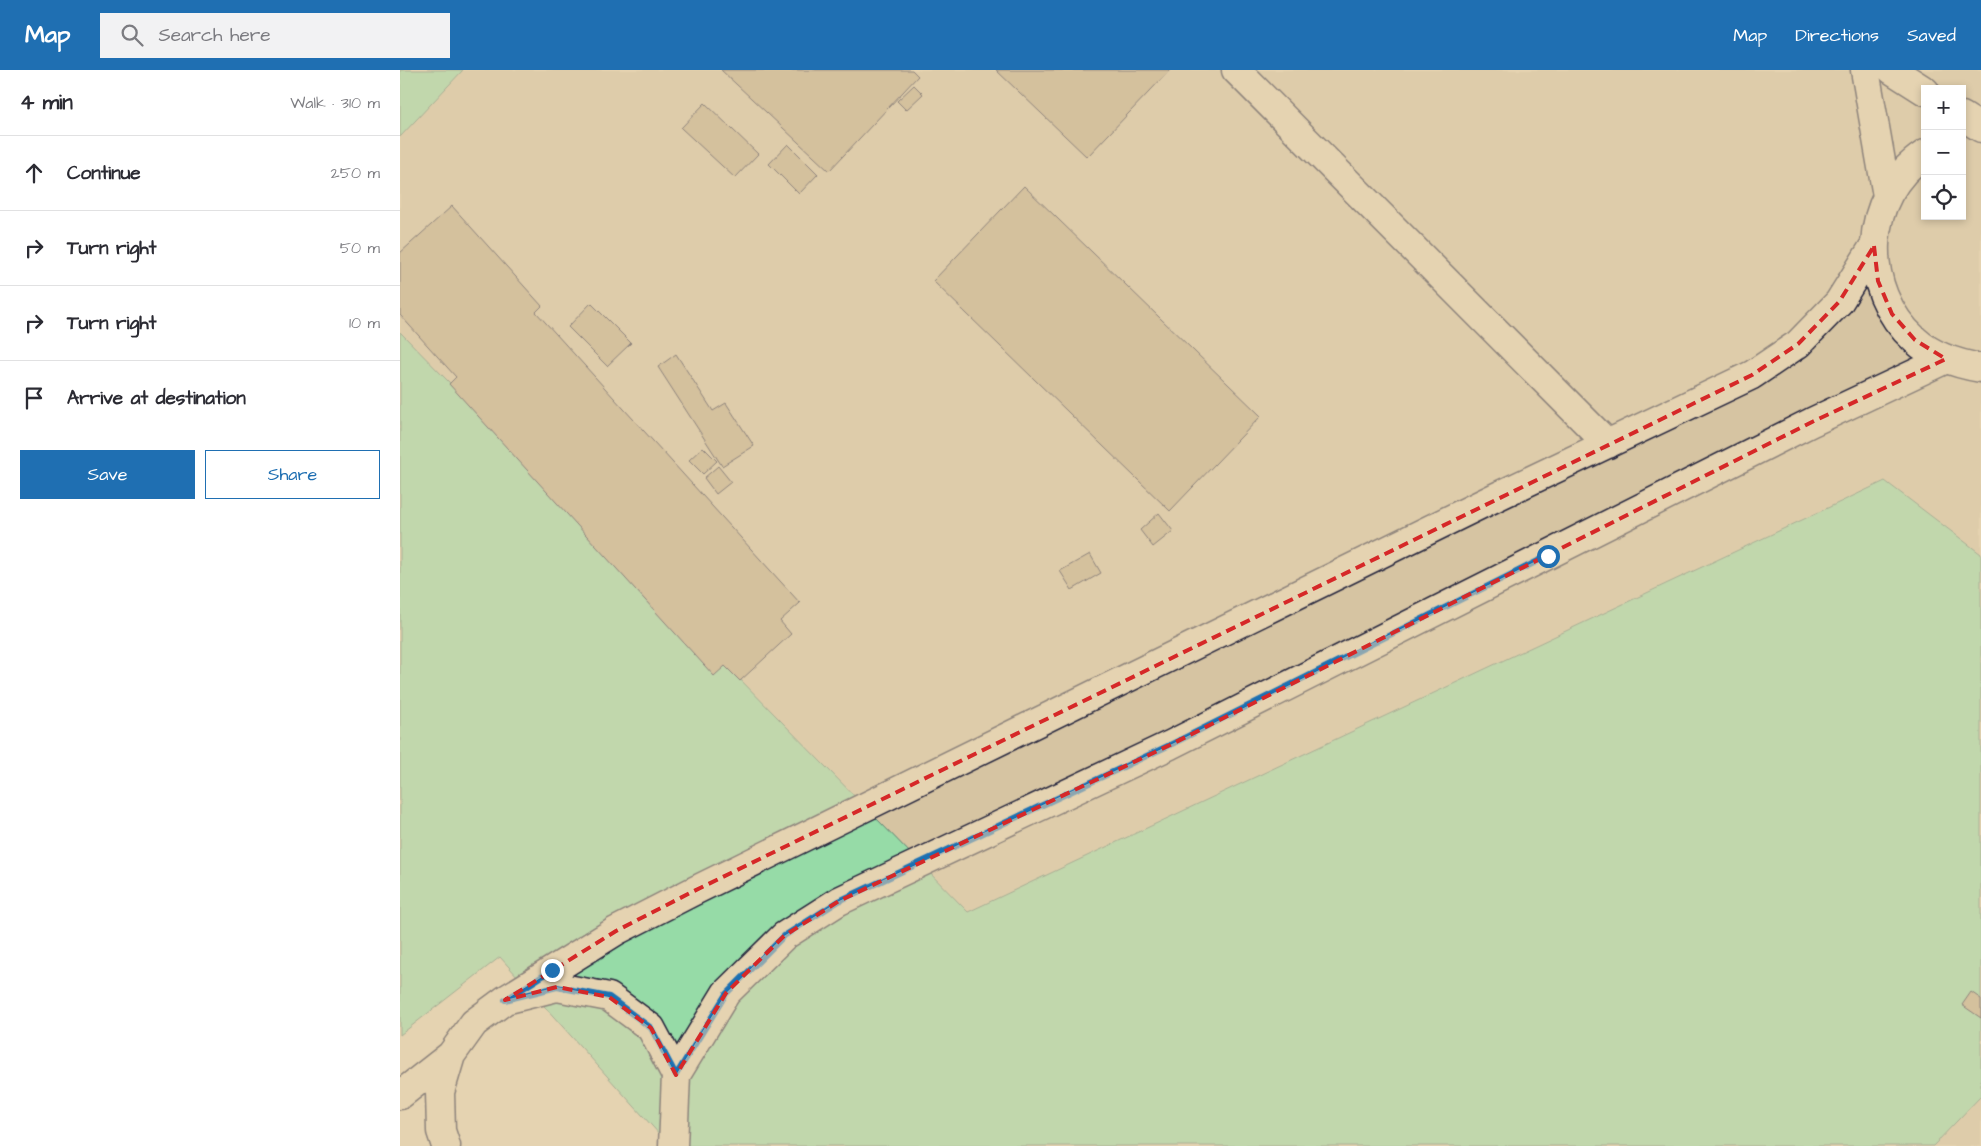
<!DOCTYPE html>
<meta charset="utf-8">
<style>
:root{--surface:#fff;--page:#f2f2f3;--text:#2b2b33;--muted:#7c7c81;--line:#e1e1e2;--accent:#1f6fb2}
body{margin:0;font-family:"Architects Daughter",sans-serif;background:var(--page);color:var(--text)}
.controls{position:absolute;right:15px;top:15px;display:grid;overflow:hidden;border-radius:0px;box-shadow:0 2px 8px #0003}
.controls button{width:45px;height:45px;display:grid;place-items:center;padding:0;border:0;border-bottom:1px solid var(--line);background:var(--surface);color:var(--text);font:25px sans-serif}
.stop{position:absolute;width:15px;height:15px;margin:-11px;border:4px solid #1f6fb2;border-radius:50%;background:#fff}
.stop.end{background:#1f6fb2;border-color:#fff;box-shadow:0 1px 5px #0008}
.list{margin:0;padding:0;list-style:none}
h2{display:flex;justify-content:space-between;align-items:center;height:65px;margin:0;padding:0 20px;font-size:21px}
h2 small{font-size:16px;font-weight:400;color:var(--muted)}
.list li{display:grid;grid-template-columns:32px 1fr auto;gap:15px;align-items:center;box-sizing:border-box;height:75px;padding:0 20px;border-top:1px solid var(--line)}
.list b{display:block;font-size:19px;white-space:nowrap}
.list em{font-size:16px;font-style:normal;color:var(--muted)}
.actions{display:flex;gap:10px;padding:15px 20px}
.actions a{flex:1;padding:11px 0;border:1px solid var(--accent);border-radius:0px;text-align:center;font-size:18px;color:var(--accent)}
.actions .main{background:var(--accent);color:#fff}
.icon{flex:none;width:28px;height:28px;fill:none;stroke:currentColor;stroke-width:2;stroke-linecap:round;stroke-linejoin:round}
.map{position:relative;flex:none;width:1581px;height:1076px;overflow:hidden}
header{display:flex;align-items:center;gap:30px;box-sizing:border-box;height:70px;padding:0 25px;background:var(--accent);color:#fff}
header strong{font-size:24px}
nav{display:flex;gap:28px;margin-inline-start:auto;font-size:18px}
.search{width:350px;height:45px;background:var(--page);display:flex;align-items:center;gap:12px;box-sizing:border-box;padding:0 18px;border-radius:0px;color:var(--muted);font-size:19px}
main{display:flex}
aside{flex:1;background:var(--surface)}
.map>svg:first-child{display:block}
</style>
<header>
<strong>Map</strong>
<div class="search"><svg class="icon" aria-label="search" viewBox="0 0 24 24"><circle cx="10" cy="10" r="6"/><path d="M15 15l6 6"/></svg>Search here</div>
<nav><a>Map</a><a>Directions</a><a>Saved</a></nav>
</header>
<main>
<aside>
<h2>4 min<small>Walk · 310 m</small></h2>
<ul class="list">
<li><svg class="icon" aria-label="ahead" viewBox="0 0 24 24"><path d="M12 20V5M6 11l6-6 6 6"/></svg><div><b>Continue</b></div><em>250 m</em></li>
<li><svg class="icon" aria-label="right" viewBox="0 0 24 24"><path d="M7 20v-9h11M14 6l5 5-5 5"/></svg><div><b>Turn right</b></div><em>50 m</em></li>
<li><svg class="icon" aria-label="right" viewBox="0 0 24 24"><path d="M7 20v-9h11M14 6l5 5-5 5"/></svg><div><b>Turn right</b></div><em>10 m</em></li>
<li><svg class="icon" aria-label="arrive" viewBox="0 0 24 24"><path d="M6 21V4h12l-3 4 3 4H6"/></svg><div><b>Arrive at destination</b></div></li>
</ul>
<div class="actions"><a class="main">Save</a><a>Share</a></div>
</aside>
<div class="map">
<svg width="1581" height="1076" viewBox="0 0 1581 1076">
<rect width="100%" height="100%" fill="#e5d3b1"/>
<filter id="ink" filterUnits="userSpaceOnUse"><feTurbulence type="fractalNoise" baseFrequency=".02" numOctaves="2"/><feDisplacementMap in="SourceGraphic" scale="10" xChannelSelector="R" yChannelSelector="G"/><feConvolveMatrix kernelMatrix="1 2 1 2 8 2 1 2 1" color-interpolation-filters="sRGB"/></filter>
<g filter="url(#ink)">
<path fill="#d6c4a2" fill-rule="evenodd" d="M63 0H1581V484L1484 411 568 842 0 262V67ZM1525 19H1562V146H1525Z
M1581 1026V1076H1533Z"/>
<path fill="#96dba7" stroke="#5c7e71" d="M0 0H63L0 67Z
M0 262 568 842 1485 411 1581 484V1026L1533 1076H270L100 887 0 965Z"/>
<path fill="#bfaa86" stroke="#22223b" d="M321 0H512L518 6 429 101Z
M596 0H770L687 87Z
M514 15 523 24 506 40 497 31Z
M305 33 358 84 335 108 281 58Z
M388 74 418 104 399 124 369 94Z
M624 116 861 346 770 441 533 211Z
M52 136 142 236 136 242 400 533 380 551 391 564 340 611 325 596 314 606 49 314 56 307 0 245V183Z
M191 233 231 273 207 296 168 257Z
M276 284 313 341 326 333 354 376 322 396 258 297Z
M303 377 317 391 303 404 289 390Z
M318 396 331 412 316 424 304 408Z
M759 443 773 461 753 477 740 460Z
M690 484 701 503 672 520 660 501Z
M1571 922 1581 929V948L1562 935Z"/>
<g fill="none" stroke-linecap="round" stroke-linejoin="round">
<g stroke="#22223b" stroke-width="31">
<path id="minor" d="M836 0 1208 374
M1465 0 1487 126
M1492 0 1525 21
M1562 46 1581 58
M1525 84C1461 126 1459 220 1515 270 1532 286 1558 294 1581 298
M105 930 216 861 292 822 1096 427 1352 305 1398 274 1439 232 1474 176
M276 1005 326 923 384 866 439 831 770 675 1412 352 1546 289
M0 1025 51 985
M46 1076 41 1061 40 1022 51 985 74 953 105 930 157 917 209 927 251 958 276 1005 273 1076"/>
</g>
<use href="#minor" stroke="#e5d3b1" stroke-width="28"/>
</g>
</g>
<g fill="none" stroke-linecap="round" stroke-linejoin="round" filter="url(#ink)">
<path stroke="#1f6fb2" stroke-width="6" d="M152 900 105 930 157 917 209 927 251 958 276 1005 326 924 384 866 439 831 770 675 1148 486"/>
</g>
<path d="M0 0H1581V1076H0ZM1474 176 1478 211 1492 244 1515 270 1546 289 1412 352 770 675 439 831 384 866 326 923 276 1005 251 958 209 927 157 917 105 930 216 861 292 822 1352 305 1398 274 1439 232Z" fill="#e5d3b1" fill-opacity=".55" fill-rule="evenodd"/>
<path fill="none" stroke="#d62828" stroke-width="4" stroke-dasharray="10 6" stroke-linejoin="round" d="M1474 176 1478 211 1492 244 1515 270 1546 289 1412 352 770 675 439 831 384 866 326 923 276 1005 251 958 209 927 157 917 105 930 216 861 292 822 1352 305 1398 274 1439 232Z"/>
</svg>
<div class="controls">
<button>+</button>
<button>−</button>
<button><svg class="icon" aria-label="locate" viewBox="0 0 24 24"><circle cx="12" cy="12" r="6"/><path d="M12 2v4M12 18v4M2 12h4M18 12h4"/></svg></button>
</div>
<div class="stop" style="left:1148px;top:486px"></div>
<div class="stop end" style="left:152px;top:900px"></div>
</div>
</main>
